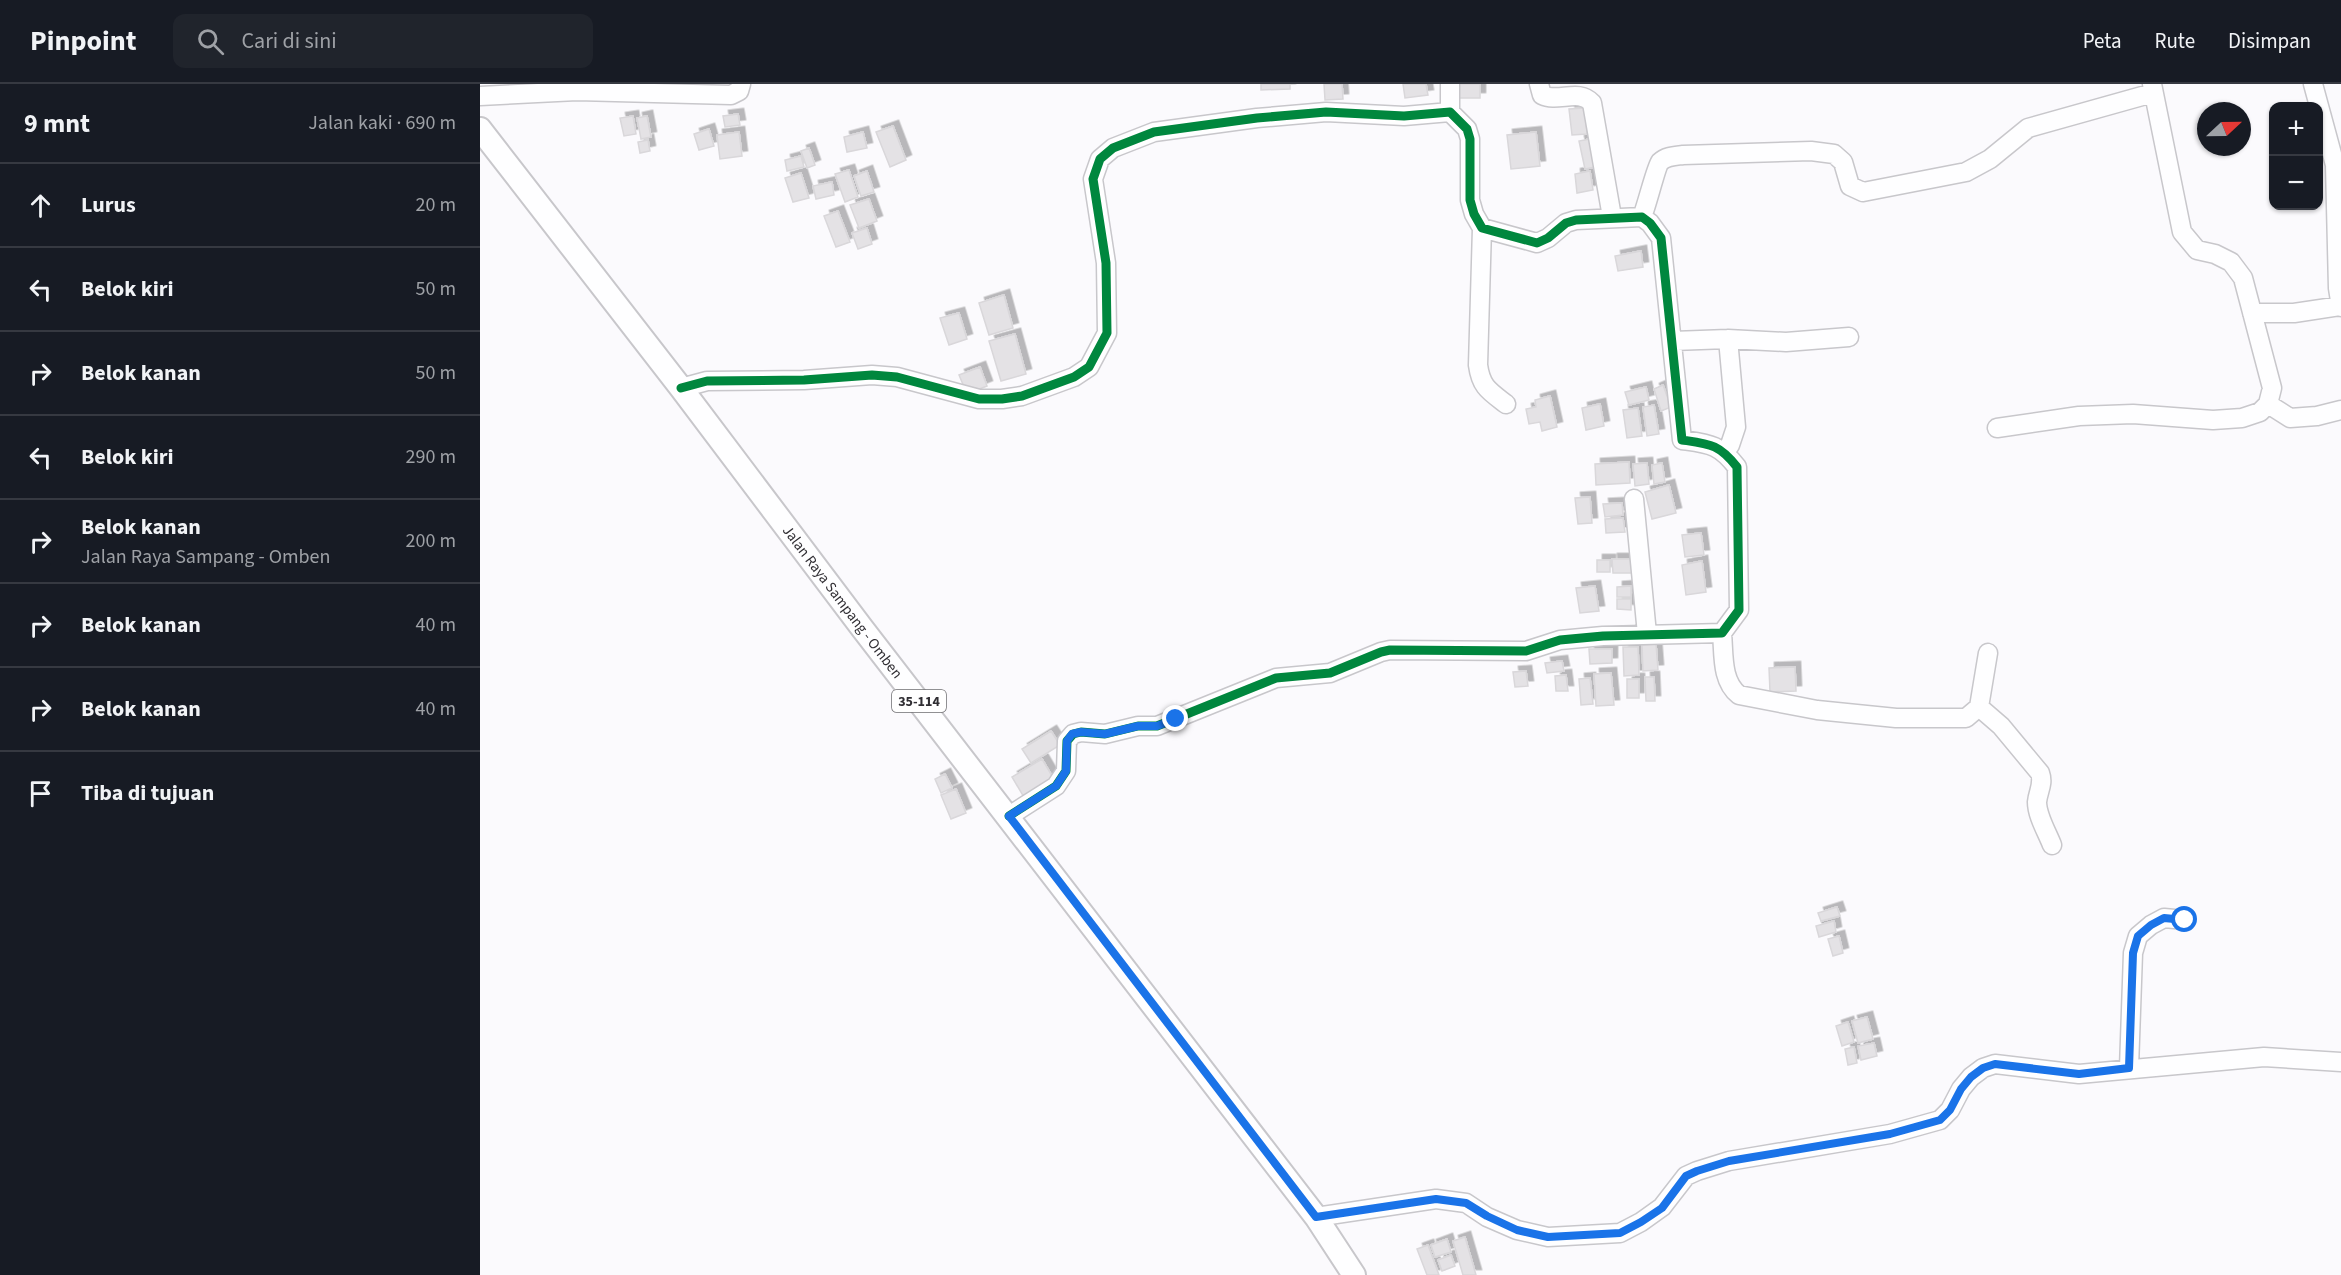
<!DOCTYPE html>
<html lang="id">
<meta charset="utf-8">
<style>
:root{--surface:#171b24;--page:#20242c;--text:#f1f3f6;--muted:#9ea1a6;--line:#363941}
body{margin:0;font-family:"Source Sans 3",sans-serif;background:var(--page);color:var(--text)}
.controls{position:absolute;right:18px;top:18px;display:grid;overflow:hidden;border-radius:12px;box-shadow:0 2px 4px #0004}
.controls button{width:54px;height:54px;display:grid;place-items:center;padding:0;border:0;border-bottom:2px solid var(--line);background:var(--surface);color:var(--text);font:30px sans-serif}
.compass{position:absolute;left:1717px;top:18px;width:54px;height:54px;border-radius:50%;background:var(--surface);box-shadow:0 2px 4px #0004;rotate:68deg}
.stop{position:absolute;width:18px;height:18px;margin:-14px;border:4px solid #1a73e8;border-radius:50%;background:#fff}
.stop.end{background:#1a73e8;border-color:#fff;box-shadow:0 2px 6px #0008}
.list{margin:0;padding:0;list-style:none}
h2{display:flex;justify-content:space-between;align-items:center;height:78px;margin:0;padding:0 24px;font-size:26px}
h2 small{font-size:20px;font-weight:400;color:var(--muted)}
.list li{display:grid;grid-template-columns:39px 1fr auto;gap:18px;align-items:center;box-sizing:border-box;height:84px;padding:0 24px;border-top:2px solid var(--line)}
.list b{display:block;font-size:22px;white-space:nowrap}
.list p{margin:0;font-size:20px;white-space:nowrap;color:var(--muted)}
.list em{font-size:20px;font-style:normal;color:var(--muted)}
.icon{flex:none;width:33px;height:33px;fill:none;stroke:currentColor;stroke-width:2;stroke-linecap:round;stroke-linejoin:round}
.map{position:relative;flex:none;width:1861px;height:1191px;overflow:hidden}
header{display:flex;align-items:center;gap:36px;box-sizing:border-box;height:84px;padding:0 30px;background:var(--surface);border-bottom:2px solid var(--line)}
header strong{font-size:28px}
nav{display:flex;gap:33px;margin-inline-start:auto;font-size:21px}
.search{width:420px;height:54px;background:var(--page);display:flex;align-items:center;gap:15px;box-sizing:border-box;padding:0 21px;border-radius:12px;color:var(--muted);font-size:22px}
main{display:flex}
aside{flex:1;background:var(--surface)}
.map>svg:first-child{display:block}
</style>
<header>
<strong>Pinpoint</strong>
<div class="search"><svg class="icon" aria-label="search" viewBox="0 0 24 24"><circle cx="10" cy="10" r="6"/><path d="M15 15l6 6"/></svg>Cari di sini</div>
<nav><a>Peta</a><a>Rute</a><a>Disimpan</a></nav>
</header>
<main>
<aside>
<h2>9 mnt<small>Jalan kaki · 690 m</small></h2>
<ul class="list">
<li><svg class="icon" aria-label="ahead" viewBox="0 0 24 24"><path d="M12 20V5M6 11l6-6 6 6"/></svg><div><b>Lurus</b></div><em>20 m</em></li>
<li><svg class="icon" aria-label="left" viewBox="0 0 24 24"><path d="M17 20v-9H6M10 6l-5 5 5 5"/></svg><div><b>Belok kiri</b></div><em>50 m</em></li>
<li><svg class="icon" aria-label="right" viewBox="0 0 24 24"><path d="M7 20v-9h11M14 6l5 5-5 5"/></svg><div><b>Belok kanan</b></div><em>50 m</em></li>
<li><svg class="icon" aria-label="left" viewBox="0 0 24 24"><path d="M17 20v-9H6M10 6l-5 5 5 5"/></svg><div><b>Belok kiri</b></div><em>290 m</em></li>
<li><svg class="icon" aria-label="right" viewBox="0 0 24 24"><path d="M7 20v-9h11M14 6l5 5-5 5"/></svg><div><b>Belok kanan</b><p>Jalan Raya Sampang - Omben</p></div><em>200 m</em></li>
<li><svg class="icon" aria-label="right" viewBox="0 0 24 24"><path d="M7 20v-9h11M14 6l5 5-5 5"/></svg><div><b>Belok kanan</b></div><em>40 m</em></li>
<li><svg class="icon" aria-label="right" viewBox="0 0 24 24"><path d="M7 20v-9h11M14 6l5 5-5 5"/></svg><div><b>Belok kanan</b></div><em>40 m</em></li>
<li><svg class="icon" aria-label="arrive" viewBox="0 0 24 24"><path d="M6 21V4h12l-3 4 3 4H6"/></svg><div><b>Tiba di tujuan</b></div></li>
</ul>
</aside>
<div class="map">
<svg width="1861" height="1191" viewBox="0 0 1861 1191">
<defs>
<filter id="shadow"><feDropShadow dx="5.5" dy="-5.5" stdDeviation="0" flood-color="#0004"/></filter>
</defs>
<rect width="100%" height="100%" fill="#fbfafd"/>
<path fill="#e4e2e5" stroke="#d9d7da" stroke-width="1.5" filter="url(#shadow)" d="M781 0H810V5L781 6Z
M844 0H862L863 15 845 16Z
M923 0H946L948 11 925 14Z
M978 0H1000V14H978Z
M1105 24 1107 50 1092 51 1089 25Z
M258 30 260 41 245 43 243 32Z
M153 32 156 50 144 52 140 34Z
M167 32 171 53 161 55 157 34Z
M413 42 426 76 410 83 396 48Z
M229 45 234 62 219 66 214 50Z
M259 48 262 72 240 75 237 51Z
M383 48 387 64 367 68 364 53Z
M1056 48 1060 82 1031 85 1027 51Z
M1115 54 1120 82 1105 85 1099 57Z
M168 56 170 67 160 69 158 58Z
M329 64 335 81 327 84 321 67Z
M321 72 324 83 307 87 305 76Z
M369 86 378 113 365 118 355 90Z
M387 87 394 108 381 112 374 92Z
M1110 87 1113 106 1097 109 1095 90Z
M321 89 329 114 313 118 305 94Z
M352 98 354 111 336 115 333 102Z
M389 115 397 137 379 144 370 121Z
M358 127 370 158 356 163 344 132Z
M387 144 392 160 378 165 372 149Z
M1161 167 1163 183 1138 187 1135 172Z
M524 211 533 244 509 251 499 219Z
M479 229 487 255 469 261 460 234Z
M535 250 546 290 521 297 509 257Z
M500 283 507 302 487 310 479 291Z
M1183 301 1191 323 1181 327 1174 305Z
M1166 303 1169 316 1149 321 1145 308Z
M1070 312 1077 343 1062 347 1060 338 1049 340 1046 325 1056 323 1055 316Z
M1120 320 1124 342 1106 346 1102 324Z
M1174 321 1179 350 1167 352 1163 323Z
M1158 324 1162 352 1147 354 1143 326Z
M1149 378 1150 399 1116 401 1115 380Z
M1167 379 1169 400 1155 402 1153 380Z
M1182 379 1185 398 1174 400 1172 381Z
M1189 401 1196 429 1172 435 1165 408Z
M1110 413 1112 439 1098 440 1095 414Z
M1142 419 1143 431 1125 433 1123 420Z
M1143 434 1145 448 1126 449 1125 435Z
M1221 449 1224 471 1205 473 1202 451Z
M1132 475H1155V489H1133Z
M1117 476H1130V488H1117Z
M1222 477 1226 508 1206 511 1202 481Z
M1115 502 1119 527 1100 529 1096 504Z
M1151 502V513H1137V503Z
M1137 515H1151V526L1137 525Z
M1176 560 1178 586 1163 587 1162 561Z
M1143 563H1158L1159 591 1144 592Z
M1109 565H1132V579L1110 580Z
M1082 577 1084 587 1067 589 1065 579Z
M1315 583 1316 607 1290 608 1289 584Z
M1046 587 1048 602 1035 603 1033 588Z
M1131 589 1134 621 1116 622 1114 590Z
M1086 591 1088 607H1076L1075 592Z
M1165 593H1174L1175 617H1166Z
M1110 594 1113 620 1101 621 1099 595Z
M1147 595H1159V614H1147Z
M571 647 580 661 551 679 542 665Z
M562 675 575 697 545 715 532 693Z
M465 690 472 704 461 709 455 695Z
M476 705 486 729 471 735 461 711Z
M1357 823 1360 832 1341 837 1338 829Z
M1354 837 1356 848 1339 853 1336 842Z
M1359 852 1363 869 1353 872 1348 855Z
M1387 933 1393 955 1378 959 1372 937Z
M1368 938 1374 958 1362 962 1356 942Z
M1394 959 1397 972 1381 976 1378 962Z
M1374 963 1377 979 1368 981 1365 965Z
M985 1153 996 1191H983L973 1157Z
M967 1155 971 1168 955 1173 951 1161Z
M948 1161 959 1191H947L937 1165Z
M971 1171 975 1182 962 1187 958 1176Z"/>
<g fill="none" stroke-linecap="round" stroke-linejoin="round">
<g stroke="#c8c7cb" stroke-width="21">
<path id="minor" d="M970 0V28
M1059 0 1062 11C1078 19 1099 4 1112 19L1132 133
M1833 0 1855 81 1858 204 1861 223
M0 12 97 7 251 11 259 7 261 0
M1162 133C1167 121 1176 83 1180 78 1186 72 1195 72 1203 71L1331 67 1354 70 1363 78 1370 102 1383 108 1486 88 1510 75 1548 44 1673 9
M1002 144 998 281C1001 303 1009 307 1026 320
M1772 229H1814L1861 222
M1193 257 1248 255 1306 258 1369 253
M201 304 227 297 324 296 392 291 417 293 499 315H522L542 312 594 293 609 283 627 249 626 179 613 95 620 75 633 64 674 48 777 34 846 28 924 32 970 28 987 45 990 55V116L994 130 1002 144 1057 159 1068 154 1086 139 1096 136 1162 133 1170 139 1181 154 1202 356C1230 360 1239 360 1257 383L1259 526 1242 549 1123 552 1080 556 1046 567 910 566 901 568 850 589 796 594 677 642H658L625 650 601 648 593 650 587 657 586 687 576 702 529 732
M1788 320 1810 334 1837 332 1861 326
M1517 344 1599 332 1653 330 1733 336 1762 334 1780 328 1788 320 1792 304 1763 194 1751 178 1735 170 1717 166 1702 148 1672 0
M1245 368 1250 361 1256 343 1248 255
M1154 415 1167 550
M1242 549C1244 570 1241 597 1259 611L1337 626 1416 634H1486L1499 623 1508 569
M1499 623 1521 642 1560 689C1564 700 1558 707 1557 718 1557 732 1567 748 1572 761
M1649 984 1653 869 1658 852 1671 841 1684 834 1705 836
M836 1133 956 1115 986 1119 1007 1133 1037 1146 1068 1153 1140 1149 1161 1138 1182 1123 1206 1092 1217 1087 1249 1077 1410 1050 1460 1036 1470 1026 1481 1005 1491 993 1503 984 1515 980 1599 990 1784 973 1861 978"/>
</g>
<g stroke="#c8c7cb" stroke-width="26">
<g id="major">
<path id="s1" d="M0 45 201 304 382 544 836 1133 874 1191"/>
</g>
</g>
<use href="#minor" stroke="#fefeff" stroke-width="18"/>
<use href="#major" stroke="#fefeff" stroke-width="22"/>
<g stroke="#fff" stroke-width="13">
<path id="cycleway" d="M201 304 227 297 324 296 392 291 417 293 499 315H522L542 312 594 293 609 283 627 249 626 179 613 95 620 75 633 64 674 48 777 34 846 28 924 32 970 28 987 45 990 55V116L994 130 1002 144 1057 159 1068 154 1086 139 1096 136 1162 133 1170 139 1181 154 1202 356C1230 360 1239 360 1257 383L1259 526 1242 549 1123 552 1080 556 1046 567 910 566 901 568 850 589 796 594 677 642H658L625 650 601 648 593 650 587 657 586 687 576 702 529 732"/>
</g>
<use href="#cycleway" stroke="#00873e" stroke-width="9"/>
</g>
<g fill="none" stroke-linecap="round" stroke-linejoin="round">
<path stroke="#1a73e8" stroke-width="8" d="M696 635 677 642H658L625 650 601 648 592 650 587 657 586 687 576 702 529 732 836 1133 956 1115 986 1119 1007 1132 1037 1146 1068 1153 1140 1149 1161 1138 1182 1124 1206 1092 1217 1087 1249 1077 1410 1050 1460 1036 1470 1026 1481 1005 1491 993 1503 984 1515 980 1599 990 1649 984 1653 869 1658 852 1671 841 1684 834 1705 836"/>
</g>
<g text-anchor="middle" stroke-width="6" stroke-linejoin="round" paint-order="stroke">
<rect fill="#fff" stroke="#6e6d70" stroke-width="1.5" x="412" y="606" width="54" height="22" rx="4.5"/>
<g font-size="14" font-weight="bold" fill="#302e33">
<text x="439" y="622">35-114</text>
</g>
<g font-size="15" fill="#302e33" stroke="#fff">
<text dy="5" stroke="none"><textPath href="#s1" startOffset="596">Jalan Raya Sampang - Omben</textPath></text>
</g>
</g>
</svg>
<div class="controls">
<button>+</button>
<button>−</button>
</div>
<svg class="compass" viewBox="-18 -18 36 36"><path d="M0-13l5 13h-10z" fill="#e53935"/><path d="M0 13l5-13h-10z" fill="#9ea1a6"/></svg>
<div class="stop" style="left:1705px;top:836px"></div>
<div class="stop end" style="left:696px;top:635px"></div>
</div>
</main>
